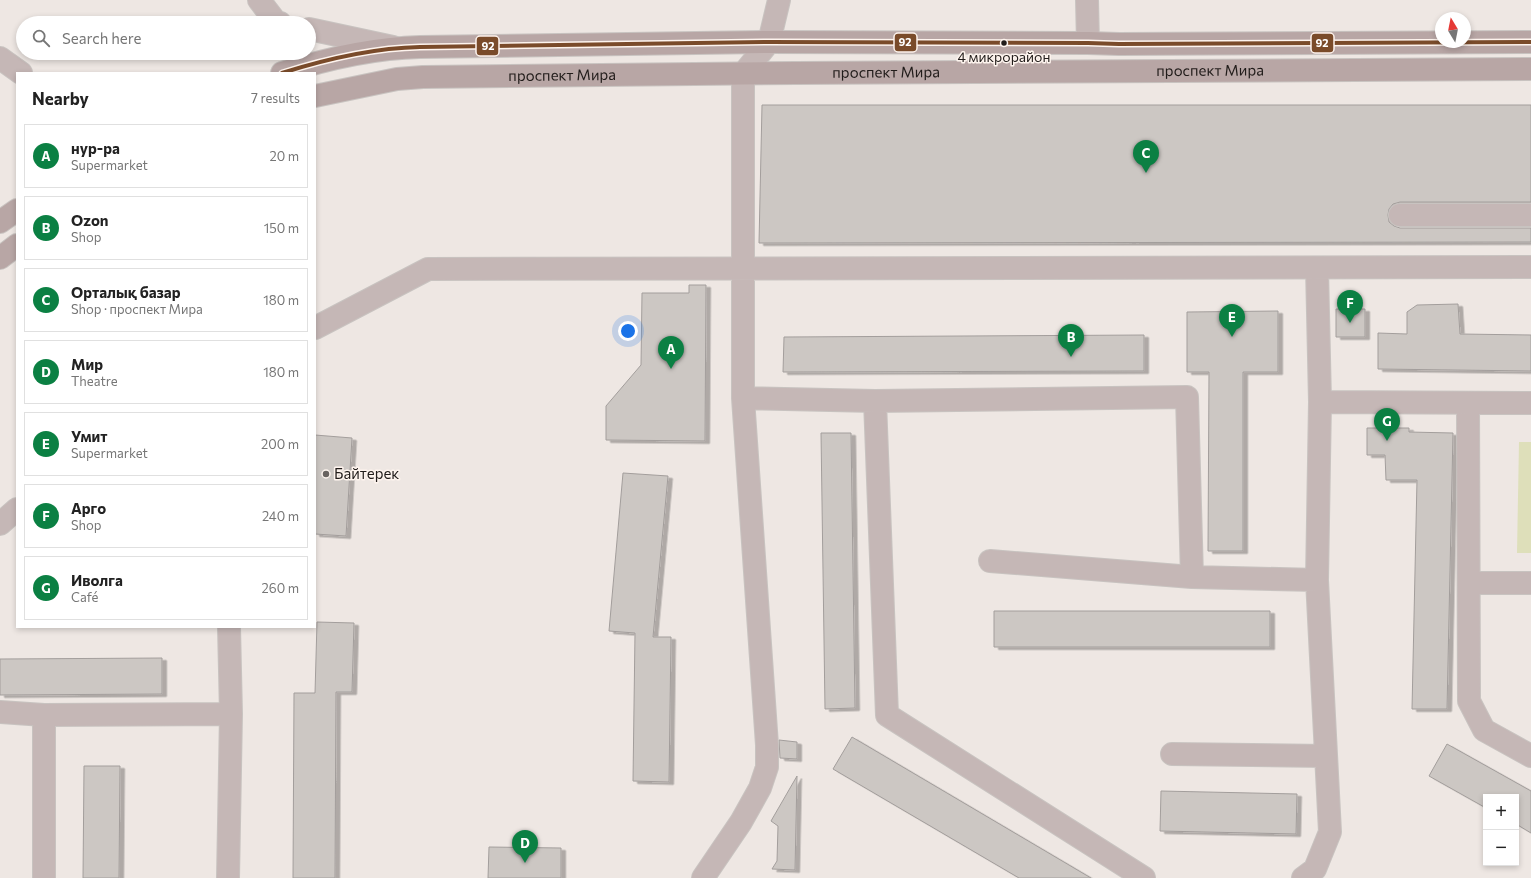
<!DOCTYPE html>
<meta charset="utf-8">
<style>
:root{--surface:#fff;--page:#f6f6f6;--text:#222;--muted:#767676;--line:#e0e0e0;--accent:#0b8043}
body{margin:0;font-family:Commissioner,sans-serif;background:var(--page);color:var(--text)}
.controls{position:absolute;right:12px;bottom:12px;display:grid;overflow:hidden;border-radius:0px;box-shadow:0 2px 6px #0003}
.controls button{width:36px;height:36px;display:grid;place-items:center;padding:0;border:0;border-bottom:1px solid var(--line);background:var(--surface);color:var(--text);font:20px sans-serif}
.compass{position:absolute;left:1435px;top:12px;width:36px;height:36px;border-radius:50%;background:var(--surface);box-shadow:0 2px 6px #0003;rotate:350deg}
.you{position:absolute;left:628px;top:331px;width:14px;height:14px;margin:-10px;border:3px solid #fff;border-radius:50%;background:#1a73e8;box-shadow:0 0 0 6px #1a73e833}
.badge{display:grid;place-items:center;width:26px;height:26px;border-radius:50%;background:var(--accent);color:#fff;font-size:13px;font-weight:700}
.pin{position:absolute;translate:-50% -33px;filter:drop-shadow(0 1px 2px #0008)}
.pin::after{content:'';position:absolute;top:21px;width:14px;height:12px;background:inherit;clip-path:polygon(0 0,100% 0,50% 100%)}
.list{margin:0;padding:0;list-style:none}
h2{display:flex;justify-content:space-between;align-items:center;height:52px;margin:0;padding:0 16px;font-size:17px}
h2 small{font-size:13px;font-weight:400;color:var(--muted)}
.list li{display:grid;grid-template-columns:26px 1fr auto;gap:12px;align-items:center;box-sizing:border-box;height:64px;margin:0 8px 8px;padding:0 8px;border:1px solid var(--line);border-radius:0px}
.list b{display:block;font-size:15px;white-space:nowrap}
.list p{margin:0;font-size:13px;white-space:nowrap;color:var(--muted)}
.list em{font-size:13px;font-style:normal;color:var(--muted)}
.icon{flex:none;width:22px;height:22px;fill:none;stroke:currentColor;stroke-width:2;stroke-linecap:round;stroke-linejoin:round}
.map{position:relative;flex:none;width:1531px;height:878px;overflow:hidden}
.search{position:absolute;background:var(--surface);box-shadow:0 2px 6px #0003;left:16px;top:16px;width:300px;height:44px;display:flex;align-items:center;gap:10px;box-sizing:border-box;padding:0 14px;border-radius:22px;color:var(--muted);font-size:15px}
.panel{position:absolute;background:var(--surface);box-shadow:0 2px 6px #0003;left:16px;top:72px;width:300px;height:556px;border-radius:0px}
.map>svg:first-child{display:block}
</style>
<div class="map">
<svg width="1531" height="878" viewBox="0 0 1531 878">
<defs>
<filter id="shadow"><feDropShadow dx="4.5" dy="2.5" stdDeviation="0" flood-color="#0004"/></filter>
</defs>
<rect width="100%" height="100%" fill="#eee7e3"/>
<path fill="#dedfba" d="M1519 442H1531V553H1517Z"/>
<path fill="#ccc7c3" stroke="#a39e9c" filter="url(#shadow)" d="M762 105H1531V202H1400L1393 204 1389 209 1388 215 1389 222 1394 226 1400 228H1531V242L759 243Z
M689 285H706L705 441 606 440V406L641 365 642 293H689Z
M1458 304 1460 334 1531 335V371L1378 369V333L1407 334V312L1417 305Z
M1336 309H1365V337H1336Z
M1278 311V372H1243V551H1208L1209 372H1187V312Z
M1144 335V371L783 372 784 337Z
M1367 428H1409V432L1453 433 1447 709H1412L1417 480H1386L1385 455H1367Z
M821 433H851L855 708 825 709Z
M315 435 352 438 346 536 315 534Z
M623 473 668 476 653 637H671L669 782 633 781 635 633 609 631Z
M994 611H1270V647H994Z
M317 622 354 623 352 692H336L335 878H293L294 693H315Z
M162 658V694L0 695V659Z
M852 737 1091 878H1019L833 769Z
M779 740 797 742V759L780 758Z
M1447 744 1531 791V833L1516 824V797H1486V808L1429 776Z
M84 766H120L119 878H83Z
M797 776 795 870 772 869 777 861 778 826 771 821Z
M1161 791 1297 794 1296 834 1160 831Z
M489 847 561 848V878H488Z"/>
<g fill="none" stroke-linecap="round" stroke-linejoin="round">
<g stroke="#c8c3c0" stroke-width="24">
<path id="minor" d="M259 0 276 22 280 23
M1087 0 1088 43
M309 29 393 47
M0 58 21 73
M1400 215H1531
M315 328 428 269 1531 267
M743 398 875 401 887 715 1144 878
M875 401 1187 397 1192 577 1317 580
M1320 402 1531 403
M1468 403 1469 701 1484 730 1531 756
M0 524 17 509
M990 561 1192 577
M1531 583H1469H1531
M0 712 44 715
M1172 754 1326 756
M44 878V715L231 714
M228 878 231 714 229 627
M703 878 741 822 760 788 767 767V745L743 398V74L769 42 779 0
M1303 878 1315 869 1330 832 1317 580 1320 402 1317 268"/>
</g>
<g stroke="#c8c3c0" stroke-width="24">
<g id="major">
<path d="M282 73C326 59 373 48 420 47L769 42 1088 43 1119 44 1531 42"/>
<path id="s1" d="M315 96 397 79 423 77 796 73 1531 69"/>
<path d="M0 222 17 210"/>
<path d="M0 258 17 245"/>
</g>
</g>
<use href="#minor" stroke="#c5b7b6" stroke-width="22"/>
<use href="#major" stroke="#b8a6a5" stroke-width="22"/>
<g stroke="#fef4ee" stroke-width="7">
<path id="bus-1" d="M282 73C326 59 373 48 420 47L769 42 1088 43 1119 44 1531 42"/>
</g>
<use href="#bus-1" stroke="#7a4b2a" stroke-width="4"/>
</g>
<circle fill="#211c1a" stroke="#fef4ee" stroke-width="1.5" cx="1004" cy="43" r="3.5"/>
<circle fill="#696360" stroke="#fef4ee" stroke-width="1.5" cx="326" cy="474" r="4"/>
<g text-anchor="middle" stroke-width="3" stroke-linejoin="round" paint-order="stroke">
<g font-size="14" fill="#211c1a" stroke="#fef4ee">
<text x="1004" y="62">4 микрорайон</text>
</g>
<g font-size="15" fill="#211c1a" stroke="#fef4ee">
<text dy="5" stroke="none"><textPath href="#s1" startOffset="897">проспект Мира</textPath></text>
<text dy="5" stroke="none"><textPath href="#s1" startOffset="573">проспект Мира</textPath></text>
<text dy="5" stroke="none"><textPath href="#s1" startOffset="249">проспект Мира</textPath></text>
</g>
<g font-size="15" fill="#211c1a" stroke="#fef4ee" text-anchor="start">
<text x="334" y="479">Байтерек</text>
</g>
</g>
<g stroke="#fef4ee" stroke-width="1.5">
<rect x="894" y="33" width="23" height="19" rx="4" fill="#7a4b2a"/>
<rect x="1311" y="33" width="23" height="20" rx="4" fill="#7a4b2a"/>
<rect x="476" y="36" width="23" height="20" rx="4" fill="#7a4b2a"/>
</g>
<g font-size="11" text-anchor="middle" font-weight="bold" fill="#fff">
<text x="905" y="46">92</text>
<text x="1322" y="47">92</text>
<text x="488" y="50">92</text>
</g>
</svg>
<div class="controls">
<button>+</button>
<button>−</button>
</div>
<svg class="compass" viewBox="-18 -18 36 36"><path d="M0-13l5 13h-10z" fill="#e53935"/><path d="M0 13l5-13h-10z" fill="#767676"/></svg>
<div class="you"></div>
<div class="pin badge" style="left:671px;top:369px">A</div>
<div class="pin badge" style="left:1071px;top:357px">B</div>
<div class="pin badge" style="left:1146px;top:173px">C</div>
<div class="pin badge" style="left:525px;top:863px">D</div>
<div class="pin badge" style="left:1232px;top:337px">E</div>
<div class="pin badge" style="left:1350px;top:323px">F</div>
<div class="pin badge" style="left:1387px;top:441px">G</div>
<div class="search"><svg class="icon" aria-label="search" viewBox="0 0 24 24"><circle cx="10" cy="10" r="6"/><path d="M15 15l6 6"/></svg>Search here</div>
<section class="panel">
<h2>Nearby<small>7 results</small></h2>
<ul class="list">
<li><span class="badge">A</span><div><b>нур-ра</b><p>Supermarket</p></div><em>20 m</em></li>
<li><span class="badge">B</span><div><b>Ozon</b><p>Shop</p></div><em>150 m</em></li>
<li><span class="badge">C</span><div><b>Орталық базар</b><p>Shop · проспект Мира</p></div><em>180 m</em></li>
<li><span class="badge">D</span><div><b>Мир</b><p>Theatre</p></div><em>180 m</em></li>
<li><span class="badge">E</span><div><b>Умит</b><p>Supermarket</p></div><em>200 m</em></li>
<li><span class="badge">F</span><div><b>Арго</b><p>Shop</p></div><em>240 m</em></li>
<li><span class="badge">G</span><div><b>Иволга</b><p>Café</p></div><em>260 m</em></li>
</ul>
</section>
</div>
